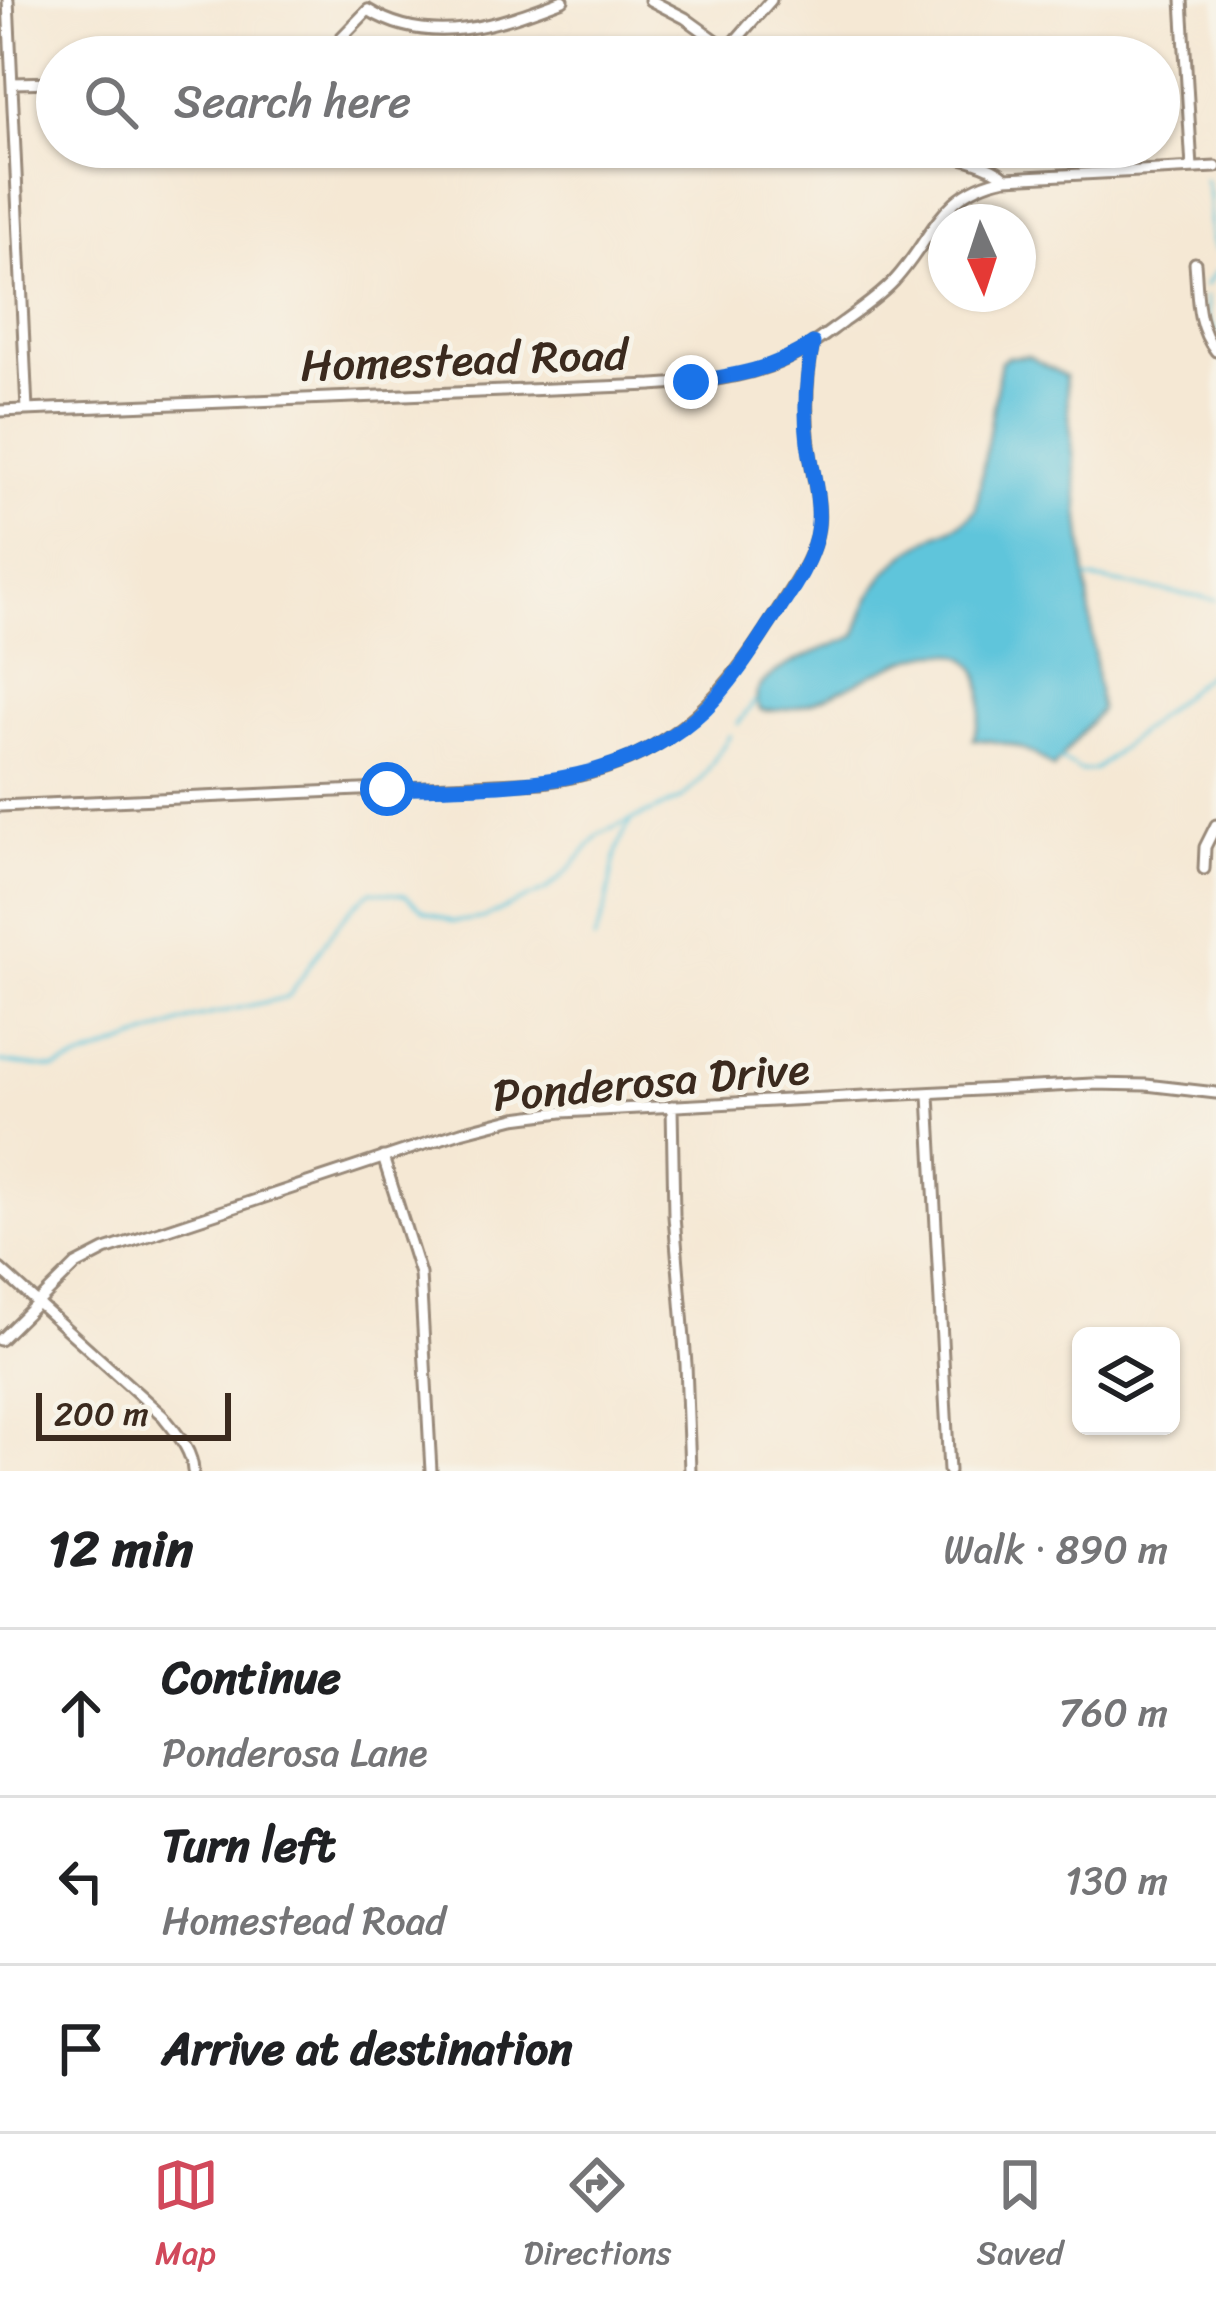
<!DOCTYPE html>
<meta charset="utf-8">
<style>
:root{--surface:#fff;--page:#f6f6f6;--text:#202124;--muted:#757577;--line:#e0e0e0;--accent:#d1495b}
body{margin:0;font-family:Sriracha,sans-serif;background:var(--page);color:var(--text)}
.controls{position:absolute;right:36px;bottom:36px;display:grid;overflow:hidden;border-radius:18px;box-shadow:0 3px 9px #0004}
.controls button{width:108px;height:108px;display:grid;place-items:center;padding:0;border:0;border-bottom:3px solid var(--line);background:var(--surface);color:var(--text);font:60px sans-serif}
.compass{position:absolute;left:928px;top:204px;width:108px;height:108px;border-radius:50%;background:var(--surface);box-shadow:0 3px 9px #0004;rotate:177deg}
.scale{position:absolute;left:36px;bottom:30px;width:195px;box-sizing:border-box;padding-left:12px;border:6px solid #3b2a1e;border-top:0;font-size:33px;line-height:42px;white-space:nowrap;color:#3b2a1e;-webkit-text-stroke:9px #f7f3e8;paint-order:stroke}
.stop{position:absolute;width:36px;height:36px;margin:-27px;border:9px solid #1a73e8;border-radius:50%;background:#fff}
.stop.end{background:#1a73e8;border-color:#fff;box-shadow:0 3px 12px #0008}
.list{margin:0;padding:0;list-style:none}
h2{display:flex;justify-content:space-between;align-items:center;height:156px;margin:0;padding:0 48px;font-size:51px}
h2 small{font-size:39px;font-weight:400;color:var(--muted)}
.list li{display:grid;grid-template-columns:78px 1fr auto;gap:36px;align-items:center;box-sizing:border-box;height:168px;padding:0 48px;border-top:3px solid var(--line)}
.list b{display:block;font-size:45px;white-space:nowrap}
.list p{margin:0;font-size:39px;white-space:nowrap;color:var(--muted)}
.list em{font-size:39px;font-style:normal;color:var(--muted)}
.icon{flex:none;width:66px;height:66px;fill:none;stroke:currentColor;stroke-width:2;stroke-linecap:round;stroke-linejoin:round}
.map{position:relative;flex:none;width:1216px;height:1471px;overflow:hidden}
.search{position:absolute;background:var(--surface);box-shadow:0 3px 9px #0004;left:36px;right:36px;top:36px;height:132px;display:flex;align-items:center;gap:30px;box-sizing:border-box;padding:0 42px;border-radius:66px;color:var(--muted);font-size:45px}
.sheet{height:660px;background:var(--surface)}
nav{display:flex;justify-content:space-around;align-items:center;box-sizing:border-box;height:168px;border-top:3px solid var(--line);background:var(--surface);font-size:33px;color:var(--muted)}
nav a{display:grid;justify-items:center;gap:6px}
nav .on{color:var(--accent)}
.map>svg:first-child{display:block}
</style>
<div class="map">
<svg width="1216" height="1471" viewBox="0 0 1216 1471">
<rect width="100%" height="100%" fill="#f7f3e8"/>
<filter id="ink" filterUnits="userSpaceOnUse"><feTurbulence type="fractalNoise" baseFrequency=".00833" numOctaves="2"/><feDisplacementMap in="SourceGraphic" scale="24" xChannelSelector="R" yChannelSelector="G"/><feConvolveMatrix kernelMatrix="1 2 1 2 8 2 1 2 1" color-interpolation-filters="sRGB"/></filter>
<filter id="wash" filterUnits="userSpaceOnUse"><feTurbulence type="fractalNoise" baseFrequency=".004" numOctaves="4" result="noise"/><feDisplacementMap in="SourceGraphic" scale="48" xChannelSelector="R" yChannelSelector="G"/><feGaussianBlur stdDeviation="2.7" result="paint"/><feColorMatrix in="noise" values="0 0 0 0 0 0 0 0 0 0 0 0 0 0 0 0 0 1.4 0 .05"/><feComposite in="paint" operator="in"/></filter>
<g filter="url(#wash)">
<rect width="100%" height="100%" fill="#f5e8d4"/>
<path fill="#5ec5db" stroke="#4c787c" stroke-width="3" d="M1028 356 1065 376 1100 710 1053 768C1028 745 1004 742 973 739 981 719 986 696 978 674 956 620 859 684 826 697 806 705 783 713 761 710 734 675 834 646 856 636 870 586 885 566 929 539 950 526 957 531 976 509L1001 361 1007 357Z"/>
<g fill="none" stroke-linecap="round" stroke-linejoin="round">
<path stroke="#5ec5db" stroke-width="3" d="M1205 180C1215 203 1203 230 1216 251
M1205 286 1216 271
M1206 297 1208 319 1216 333
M1087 578 1216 600
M738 724 755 701
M1060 759 1081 771 1095 770 1216 667
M594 940C599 927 605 914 607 900 613 872 613 847 631 822
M0 1062 55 1069 194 1018 288 997C315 961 334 918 372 891L405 895 424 911 453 922 484 918 546 890 570 869 599 834 681 799 701 780 730 735"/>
</g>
</g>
<g filter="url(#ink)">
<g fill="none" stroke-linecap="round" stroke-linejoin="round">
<g stroke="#988979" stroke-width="15">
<path id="minor" d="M8 0 27 410
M650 0 685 18 739 57
M1182 0 1192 168
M728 49 771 0
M316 57 338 41 368 10C431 49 500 24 563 0
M12 83 57 82
M913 147C940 154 987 160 1006 178
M1195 263C1198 294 1195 325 1216 351
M0 411 652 385C697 382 746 379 788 358 808 349 825 335 843 322 860 310 879 297 894 281 934 238 939 191 1006 178L1216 167
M0 806 542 782C661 767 718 707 778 610 794 584 814 557 818 527 821 503 813 477 810 453 805 416 805 380 813 343
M1204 869 1205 847 1216 825
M929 1095 949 1471
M672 1106 674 1216 686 1364 690 1471
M383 1157 420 1274 431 1471
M0 1269 163 1416C176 1433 192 1449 193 1471
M0 1340 76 1265 105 1250 461 1132 515 1118 562 1112 1092 1084 1146 1085 1216 1093"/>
</g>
<use href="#minor" stroke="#fff" stroke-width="9"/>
</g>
</g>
<g fill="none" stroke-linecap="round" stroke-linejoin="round" filter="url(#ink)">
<path stroke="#1a73e8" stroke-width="15" d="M387 789C501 784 615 794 705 709 729 686 748 657 766 629 786 599 815 561 818 524 820 497 812 469 808 442 804 409 806 376 813 343 776 369 735 376 691 382"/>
</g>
<g text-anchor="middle" stroke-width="10" stroke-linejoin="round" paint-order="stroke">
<g font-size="45" fill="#3b2a1e" stroke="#f7f3e8">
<text transform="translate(464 359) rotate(-2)" y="16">Homestead Road</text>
<text transform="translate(651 1081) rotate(-5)" y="16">Ponderosa Drive</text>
</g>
</g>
</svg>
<div class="controls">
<button><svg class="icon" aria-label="layers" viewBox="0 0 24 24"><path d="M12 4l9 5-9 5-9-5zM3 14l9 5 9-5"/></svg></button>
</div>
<svg class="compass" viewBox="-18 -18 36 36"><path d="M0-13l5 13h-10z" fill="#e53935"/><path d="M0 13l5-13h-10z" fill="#757577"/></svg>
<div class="scale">200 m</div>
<div class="stop" style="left:387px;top:789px"></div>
<div class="stop end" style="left:691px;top:382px"></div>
<div class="search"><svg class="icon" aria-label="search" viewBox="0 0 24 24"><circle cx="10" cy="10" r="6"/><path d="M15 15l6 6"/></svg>Search here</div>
</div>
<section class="sheet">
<h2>12 min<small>Walk · 890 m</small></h2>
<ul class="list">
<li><svg class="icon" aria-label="ahead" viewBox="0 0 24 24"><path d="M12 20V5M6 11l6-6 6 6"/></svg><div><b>Continue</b><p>Ponderosa Lane</p></div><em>760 m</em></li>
<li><svg class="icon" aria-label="left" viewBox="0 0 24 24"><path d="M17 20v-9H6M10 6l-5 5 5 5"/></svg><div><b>Turn left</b><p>Homestead Road</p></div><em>130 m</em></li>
<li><svg class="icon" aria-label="arrive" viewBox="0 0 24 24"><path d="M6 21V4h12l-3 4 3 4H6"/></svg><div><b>Arrive at destination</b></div></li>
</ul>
</section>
<nav>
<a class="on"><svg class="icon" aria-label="map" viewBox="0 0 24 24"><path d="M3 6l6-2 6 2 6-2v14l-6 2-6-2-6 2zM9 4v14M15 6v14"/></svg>Map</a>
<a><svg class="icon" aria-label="directions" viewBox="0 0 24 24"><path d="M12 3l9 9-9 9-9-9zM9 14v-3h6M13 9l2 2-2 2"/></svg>Directions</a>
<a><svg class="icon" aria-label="saved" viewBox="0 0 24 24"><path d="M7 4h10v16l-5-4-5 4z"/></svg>Saved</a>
</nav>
